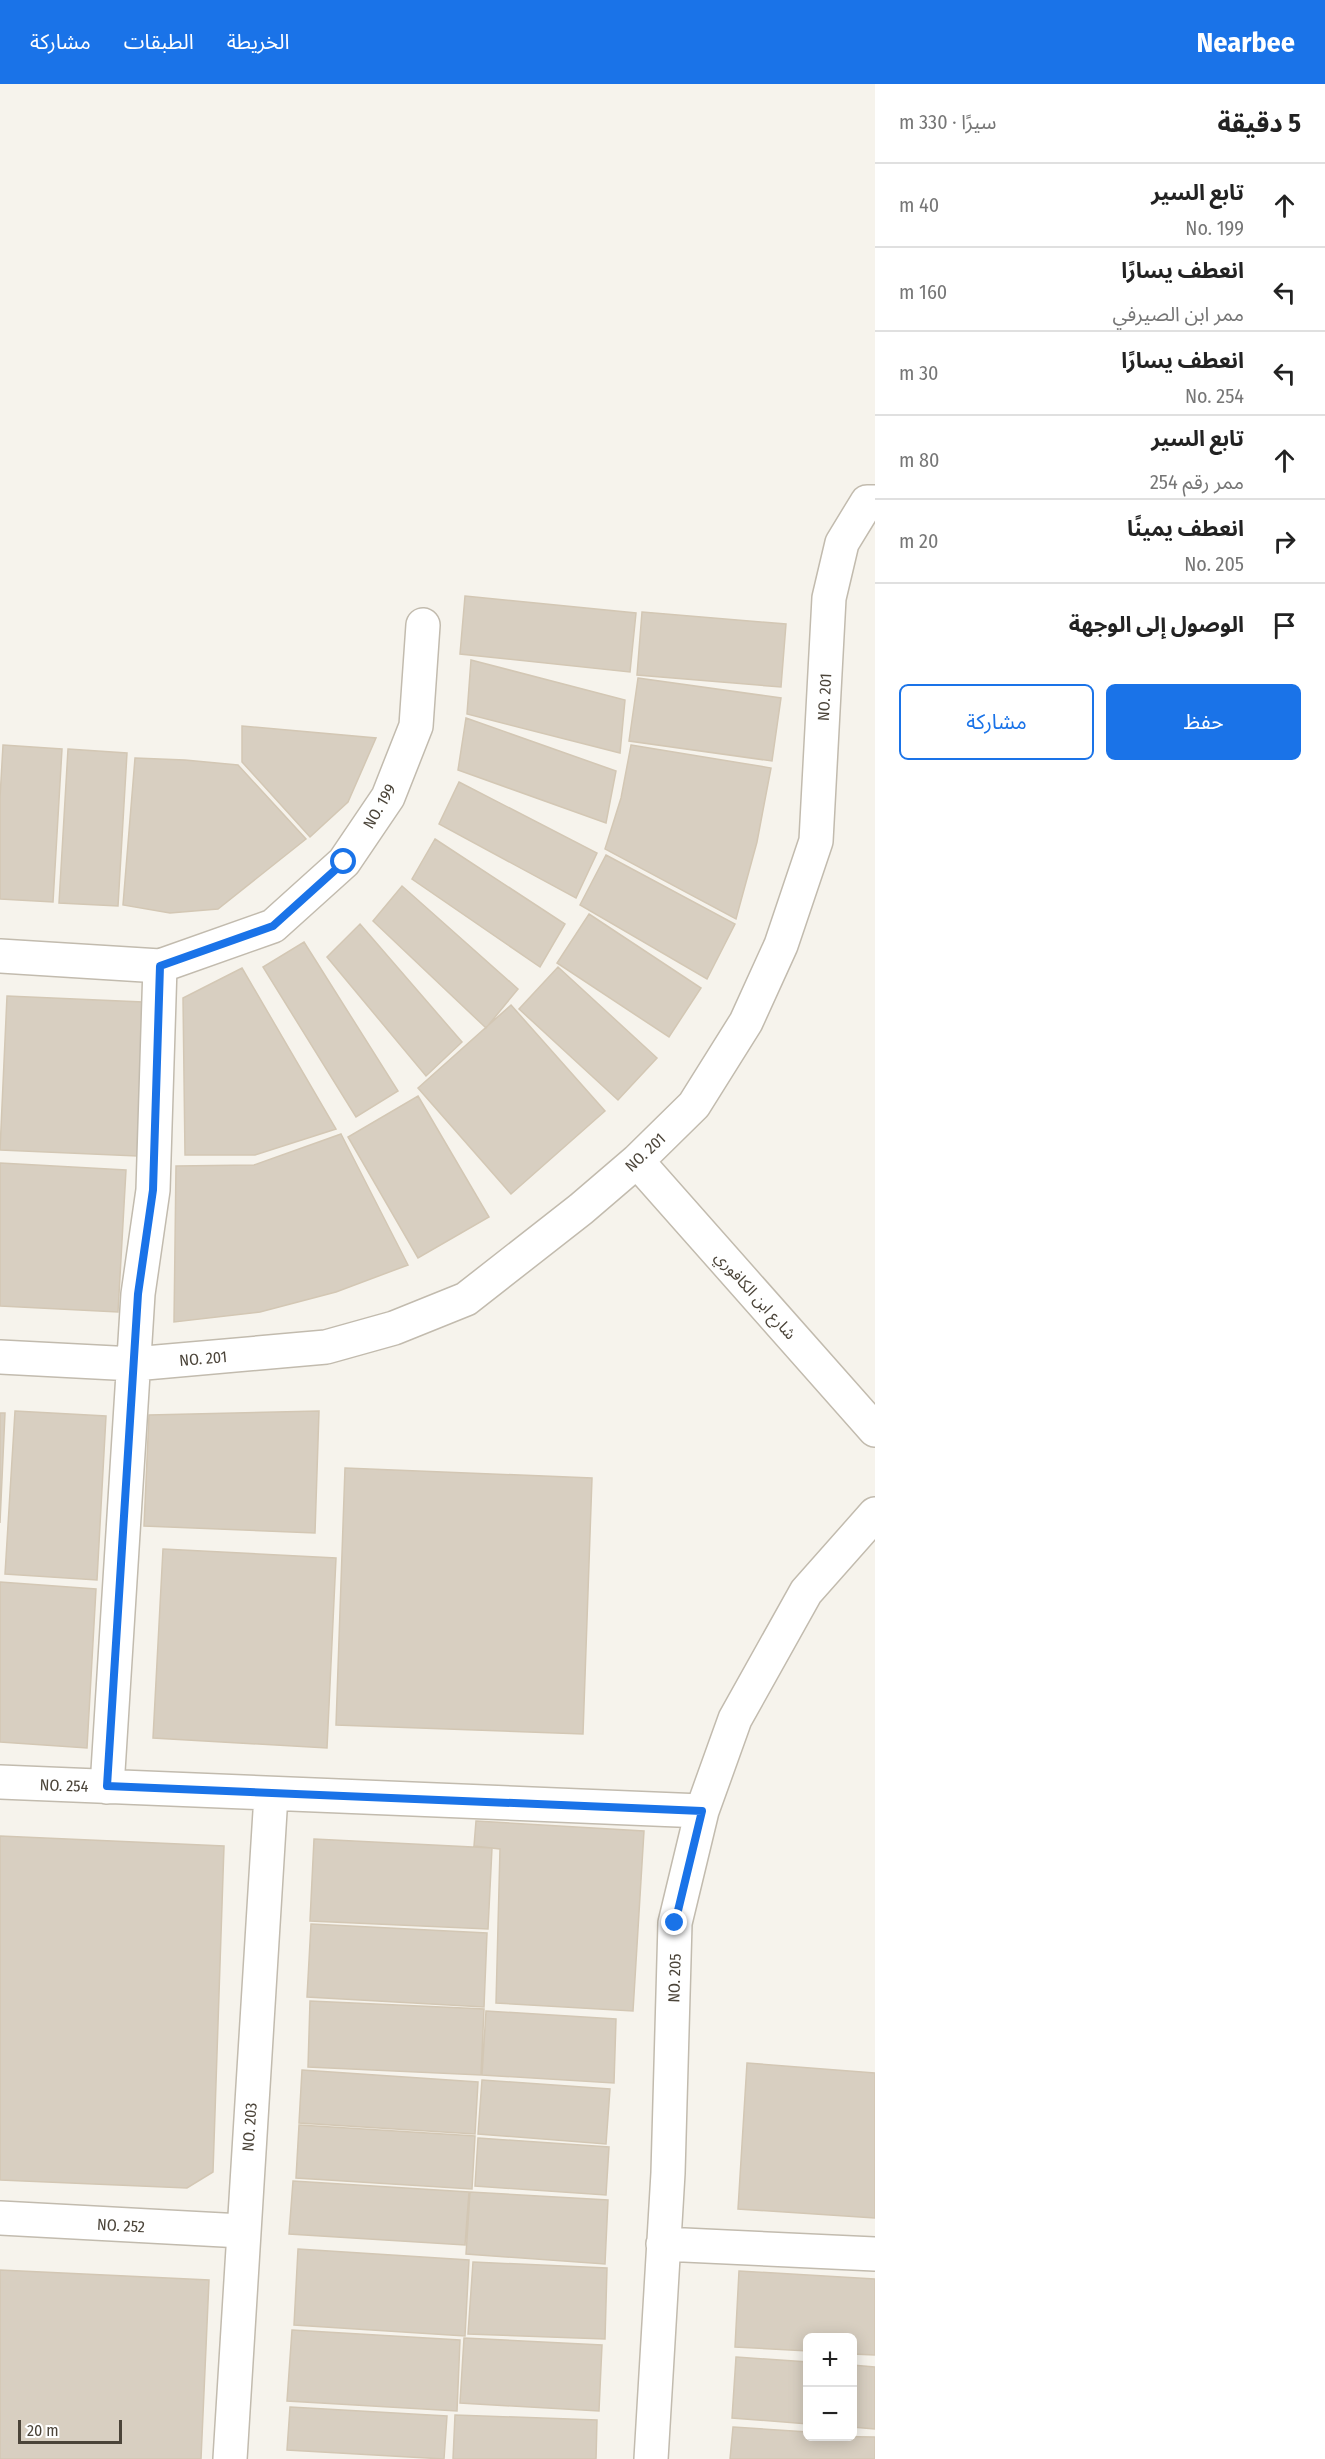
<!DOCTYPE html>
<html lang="ar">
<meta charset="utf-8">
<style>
:root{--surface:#fff;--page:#f6f6f6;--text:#222;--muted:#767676;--line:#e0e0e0;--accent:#1a73e8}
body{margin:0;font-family:"Fira Sans Condensed","Noto Sans Arabic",sans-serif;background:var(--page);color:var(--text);direction:rtl}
.controls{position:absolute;right:18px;bottom:18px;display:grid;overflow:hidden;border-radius:9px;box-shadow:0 3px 15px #0003}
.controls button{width:54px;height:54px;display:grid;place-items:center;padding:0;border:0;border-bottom:2px solid var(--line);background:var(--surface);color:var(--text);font:30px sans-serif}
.scale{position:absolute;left:18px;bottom:15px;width:104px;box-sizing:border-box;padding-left:6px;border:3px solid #4b4439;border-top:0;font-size:16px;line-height:21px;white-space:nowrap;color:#4b4439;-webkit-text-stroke:4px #fff;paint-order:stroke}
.stop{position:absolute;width:18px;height:18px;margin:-14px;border:4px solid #1a73e8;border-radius:50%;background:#fff}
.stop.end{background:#1a73e8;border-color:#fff;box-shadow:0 2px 6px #0008}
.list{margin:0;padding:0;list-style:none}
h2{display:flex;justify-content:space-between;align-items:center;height:78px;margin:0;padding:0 24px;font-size:26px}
h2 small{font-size:20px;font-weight:400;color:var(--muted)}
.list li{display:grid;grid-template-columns:39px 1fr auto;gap:18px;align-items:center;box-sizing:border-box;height:84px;padding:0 24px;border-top:2px solid var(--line)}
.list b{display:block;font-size:22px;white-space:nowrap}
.list p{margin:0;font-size:20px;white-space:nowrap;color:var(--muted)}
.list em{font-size:20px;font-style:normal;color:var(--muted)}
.actions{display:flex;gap:12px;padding:18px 24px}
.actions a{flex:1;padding:14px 0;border:2px solid var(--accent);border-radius:9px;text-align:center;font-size:21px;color:var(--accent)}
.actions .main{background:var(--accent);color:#fff}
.icon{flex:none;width:33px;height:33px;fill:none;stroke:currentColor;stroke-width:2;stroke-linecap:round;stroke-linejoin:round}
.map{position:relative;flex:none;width:875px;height:2375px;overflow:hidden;direction:ltr}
header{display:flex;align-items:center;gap:36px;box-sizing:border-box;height:84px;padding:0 30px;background:var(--accent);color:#fff}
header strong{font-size:28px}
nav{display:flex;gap:33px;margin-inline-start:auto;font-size:21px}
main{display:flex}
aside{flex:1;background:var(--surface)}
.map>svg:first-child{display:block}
</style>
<header>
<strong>Nearbee</strong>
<nav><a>الخريطة</a><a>الطبقات</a><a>مشاركة</a></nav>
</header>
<main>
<aside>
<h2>5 دقيقة<small>سيرًا · 330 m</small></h2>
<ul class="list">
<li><svg class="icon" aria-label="ahead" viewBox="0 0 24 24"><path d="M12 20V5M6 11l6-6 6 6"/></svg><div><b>تابع السير</b><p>No. 199</p></div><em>40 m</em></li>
<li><svg class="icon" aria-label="left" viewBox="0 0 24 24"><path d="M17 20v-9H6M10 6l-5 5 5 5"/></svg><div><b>انعطف يسارًا</b><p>ممر ابن الصيرفي</p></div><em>160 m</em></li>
<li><svg class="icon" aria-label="left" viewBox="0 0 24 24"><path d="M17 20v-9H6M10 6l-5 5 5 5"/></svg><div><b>انعطف يسارًا</b><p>No. 254</p></div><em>30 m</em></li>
<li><svg class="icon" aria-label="ahead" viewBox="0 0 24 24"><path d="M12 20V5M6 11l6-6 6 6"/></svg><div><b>تابع السير</b><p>ممر رقم 254</p></div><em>80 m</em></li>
<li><svg class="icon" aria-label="right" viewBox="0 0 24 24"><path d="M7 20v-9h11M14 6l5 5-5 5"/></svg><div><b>انعطف يمينًا</b><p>No. 205</p></div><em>20 m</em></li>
<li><svg class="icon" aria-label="arrive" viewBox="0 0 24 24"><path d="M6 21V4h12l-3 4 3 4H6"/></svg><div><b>الوصول إلى الوجهة</b></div></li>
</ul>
<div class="actions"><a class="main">حفظ</a><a>مشاركة</a></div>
</aside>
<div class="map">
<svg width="875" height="2375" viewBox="0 0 875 2375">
<rect width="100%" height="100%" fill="#f6f3ec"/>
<path fill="#d8cfc1" stroke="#d3c7b4" stroke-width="1.5" d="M465 512 636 529 630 588 460 570Z
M642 528 786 540 781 603 637 591Z
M471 576 625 616 620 669 467 630Z
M638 594 781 614 772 677 629 657Z
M466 634 616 687 606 739 458 686Z
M242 642 376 654 348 718 310 753 242 678Z
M3 661 62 665 53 818 0 815V714Z
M631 661 771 684 757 758 736 835 605 765 621 714Z
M68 665 127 669 118 822 59 819Z
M135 674 185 676 238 681 306 755 218 825 170 829 123 821Z
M459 698 597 769 576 814 439 740Z
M435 755 565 840 540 883 412 795Z
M606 771 735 840 707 895 580 821Z
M402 802 518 905 486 944 373 837Z
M589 830 701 904 669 953 557 879Z
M360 840 462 958 426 992 327 873Z
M304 858 398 1007 356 1033 263 883Z
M558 883 657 974 618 1016 519 925Z
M242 884 336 1045 255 1071H185L183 914Z
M7 912 143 918 137 1072 0 1066Z
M511 921 605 1027 511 1110 418 1004Z
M418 1012 489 1133 418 1174 348 1053Z
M341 1050 408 1181 336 1208 260 1228 174 1238 176 1082 254 1081Z
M0 1079 126 1086 118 1228 0 1222Z
M15 1327 106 1332 97 1496 5 1490Z
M319 1327 315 1449 144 1442 149 1331Z
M0 1329H5L0 1439Z
M345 1384 592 1394 583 1650 336 1641Z
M163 1465 336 1474 327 1664 153 1654Z
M0 1498 96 1505 87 1664 0 1658Z
M476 1737 644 1747 633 1927 496 1919 500 1765 474 1762Z
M0 1752 224 1762 213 2088 187 2104 0 2096Z
M314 1755 492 1764 488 1845 310 1837Z
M311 1840 487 1849 484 1923 307 1913Z
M310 1917 484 1925 481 1991 308 1983Z
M486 1927 616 1935 614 1999 482 1991Z
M747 1979 875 1989V2134L738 2125Z
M302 1986 478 1998 475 2050 299 2039Z
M482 1996 610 2005 606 2060 478 2050Z
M299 2041 475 2052 472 2105 296 2094Z
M478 2054 609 2063 606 2111 475 2102Z
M293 2097 469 2108 465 2161 289 2150Z
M470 2108 608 2116 605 2180 466 2170Z
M298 2165 469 2176 465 2252 294 2241Z
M473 2178 607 2184 605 2255 468 2250Z
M0 2186 209 2196 201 2375H0Z
M739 2187 875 2195V2271L852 2270V2254H808V2267L735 2263Z
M292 2246 460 2256 457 2327 287 2317Z
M464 2254 602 2261 599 2327 460 2319Z
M736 2273 808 2278V2340L732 2334Z
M852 2281 875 2283V2345L852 2343Z
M290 2323 447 2332 444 2375 287 2366Z
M455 2331 597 2336 596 2375H453Z
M733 2343 808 2348V2352L875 2353V2375H730Z"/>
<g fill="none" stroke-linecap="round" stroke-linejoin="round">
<g stroke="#c2bbae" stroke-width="36">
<path id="minor" d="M0 872 160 882 273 842 344 778 388 713 416 642 423 541
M637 1077 875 1346
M0 1273 134 1280 326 1263 394 1244 466 1215 581 1125 637 1077 694 1021 746 938 781 861 816 757 829 514 842 459 867 418H875
M0 1698 702 1727
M107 1703 138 1210 153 1106 160 882
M0 2134 242 2147
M663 2160 875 2170
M230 2375 271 1711
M651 2375 668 2089 675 1839 702 1727 735 1635 806 1508 875 1430"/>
</g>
<use href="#minor" stroke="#fff" stroke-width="33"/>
</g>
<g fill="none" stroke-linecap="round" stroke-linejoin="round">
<path stroke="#1a73e8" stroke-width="8" d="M344 778 273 842 160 882 153 1106 138 1210 107 1702 702 1727 675 1839"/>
</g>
<g text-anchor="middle" stroke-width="4.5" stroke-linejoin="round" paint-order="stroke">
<g font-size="16" fill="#4b4439" stroke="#fff">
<text transform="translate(824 613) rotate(-87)" y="6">NO. 201</text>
<text transform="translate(379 722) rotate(-60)" y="6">NO. 199</text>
<text transform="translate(645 1068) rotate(-43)" y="6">NO. 201</text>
<text transform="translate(756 1211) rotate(48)" y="6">شارع ابن الكافوري</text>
<text transform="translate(203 1274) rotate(-5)" y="6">NO. 201</text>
<text transform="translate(64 1701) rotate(2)" y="6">NO. 254</text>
<text transform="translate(674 1894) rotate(-88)" y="6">NO. 205</text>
<text transform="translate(249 2043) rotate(-86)" y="6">NO. 203</text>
<text transform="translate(121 2141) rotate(3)" y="6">NO. 252</text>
</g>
</g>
</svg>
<div class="controls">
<button>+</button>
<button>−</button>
</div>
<div class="scale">20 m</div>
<div class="stop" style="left:344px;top:778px"></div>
<div class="stop end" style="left:675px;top:1839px"></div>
</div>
</main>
